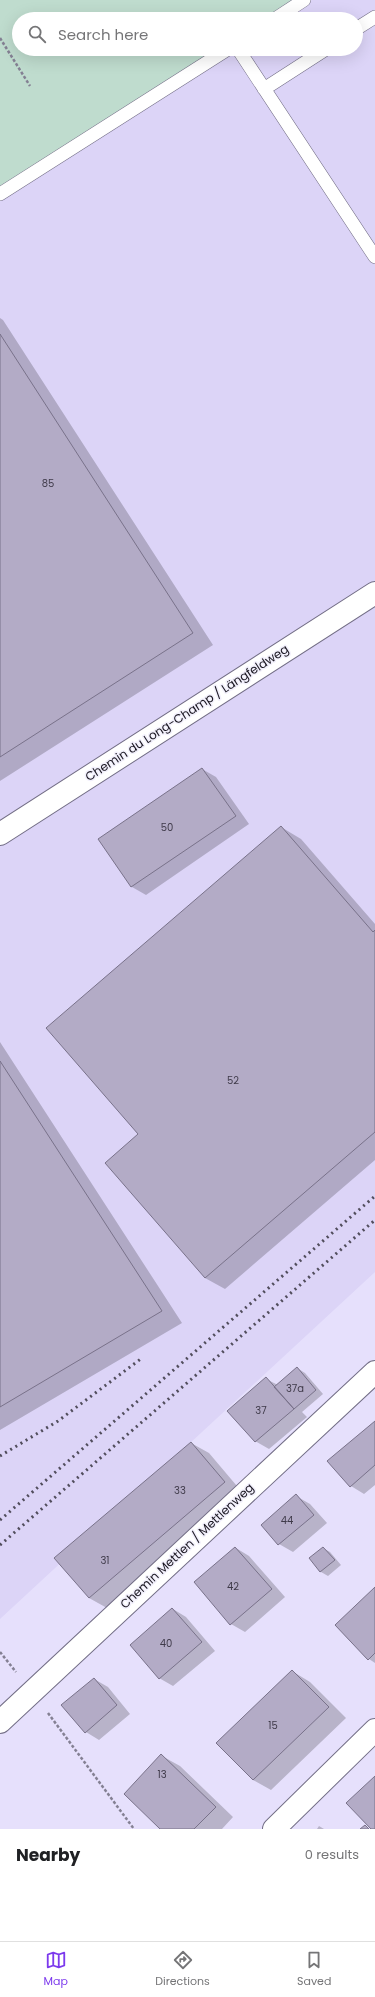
<!DOCTYPE html>
<meta charset="utf-8">
<style>
:root{--surface:#fff;--page:#f6f6f6;--text:#202124;--muted:#757577;--line:#e0e0e0;--accent:#7c3aed}
body{margin:0;font-family:Poppins,sans-serif;background:var(--page);color:var(--text)}
.list{margin:0;padding:0;list-style:none}
h2{display:flex;justify-content:space-between;align-items:center;height:52px;margin:0;padding:0 16px;font-size:17px}
h2 small{font-size:13px;font-weight:400;color:var(--muted)}
.icon{flex:none;width:22px;height:22px;fill:none;stroke:currentColor;stroke-width:2;stroke-linecap:round;stroke-linejoin:round}
.map{position:relative;flex:none;width:375px;height:1829px;overflow:hidden}
.search{position:absolute;background:var(--surface);box-shadow:0 4px 16px #0002;left:12px;right:12px;top:12px;height:44px;display:flex;align-items:center;gap:10px;box-sizing:border-box;padding:0 14px;border-radius:22px;color:var(--muted);font-size:15px}
.sheet{height:112px;background:var(--surface)}
nav{display:flex;justify-content:space-around;align-items:center;box-sizing:border-box;height:56px;border-top:1px solid var(--line);background:var(--surface);font-size:11px;color:var(--muted)}
nav a{display:grid;justify-items:center;gap:2px}
nav .on{color:var(--accent)}
.map>svg:first-child{display:block}
</style>
<div class="map">
<svg width="375" height="1829" viewBox="0 0 375 1829">
<rect width="100%" height="100%" fill="#e6e0fc"/>
<path fill="#dcd4f7" d="M304 0H375V1272L0 1619V194L228 49H356V19H275Z"/>
<path fill="#bfdcce" d="M0 0H304L275 19H19V49H228L0 194Z"/>
<path fill="#0003" d="M0 318 3 320 213 645 0 781Z
M202 769 216 777 249 824 146 895 132 887 99 839Z
M281 827 301 839 375 924V1160L225 1289 205 1278 139 1134Z
M0 1042 182 1323 0 1430Z
M297 1368 305 1373 323 1394 302 1412 307 1417 269 1449 255 1441 266 1379 278 1385Z
M375 1422V1485L364 1494 351 1486Z
M191 1443 209 1453 242 1492 107 1608 89 1598Z
M296 1496 310 1504 327 1523 293 1552 279 1544 262 1525Z
M236 1548 249 1556 285 1597 245 1632 231 1624Z
M323 1548 330 1552 341 1565 328 1576 321 1572 310 1558Z
M375 1589V1663L369 1659Z
M173 1609 186 1617 215 1651 173 1686 159 1678Z
M292 1671 310 1682 346 1718 271 1790 253 1780Z
M94 1679 108 1687 130 1714 99 1740 86 1732Z
M162 1756 180 1766 233 1817 222 1829H162Z
M319 1826 324 1829H317Z"/>
<path fill="#b3abc6" stroke="#79728a" d="M0 334 193 633 0 757Z
M202 768 236 816 131 887 98 839Z
M281 826 373 932 375 930V1132L205 1278 105 1163 138 1134 46 1028Z
M0 1061 162 1311 0 1407Z
M297 1367 316 1390 294 1409 274 1387Z
M266 1377 294 1409 255 1442 227 1411Z
M375 1421V1465L350 1487 327 1461Z
M191 1442 225 1482 89 1598 54 1558Z
M296 1494 314 1515 278 1545 261 1525Z
M235 1547 272 1589 230 1625 194 1582Z
M323 1547 335 1560 320 1572 309 1558Z
M375 1587V1653L368 1660 335 1625Z
M172 1608 202 1642 159 1679 130 1645Z
M292 1670 329 1707 253 1780 216 1743Z
M94 1678 117 1705 85 1733 61 1705Z
M161 1754 216 1807 194 1829H160L124 1794Z
M375 1776V1829H371L346 1803Z
M365 1825 369 1829H360Z"/>
<g fill="none" stroke-linecap="round" stroke-linejoin="round">
<g stroke="#736e86" stroke-width="14">
<path id="lane" d="M275 19 304 0
M356 29 375 17
M238 49 375 257
M264 89 326 49
M0 194 228 49"/>
</g>
<g stroke="#736e86" stroke-width="24">
<path id="street" d="M0 1722 375 1372
M274 1829 375 1730"/>
</g>
<g stroke="#736e86" stroke-width="24">
<path id="secondary" d="M0 834 375 593"/>
</g>
<path stroke="#848093" stroke-width="2.5" stroke-dasharray="3 2" stroke-linecap="butt" d="M0 38 30 86
M0 1652 16 1672
M48 1713 134 1829"/>
<use href="#lane" stroke="#fff" stroke-width="13"/>
<use href="#street" stroke="#fff" stroke-width="22"/>
<use href="#secondary" stroke="#fff" stroke-width="22"/>
<path stroke="#514d5c" stroke-width="3" stroke-dasharray="2 4" stroke-linecap="butt" d="M0 1456 58 1421 142 1358
M0 1520 375 1196
M0 1545 375 1220"/>
</g>
<g text-anchor="middle" stroke-width="3" stroke-linejoin="round" paint-order="stroke">
<g font-size="10" fill="#3f3a49">
<text x="48" y="487">85</text>
<text x="167" y="831">50</text>
<text x="233" y="1084">52</text>
<text x="295" y="1392">37a</text>
<text x="261" y="1414">37</text>
<text x="180" y="1494">33</text>
<text x="287" y="1524">44</text>
<text x="105" y="1564">31</text>
<text x="233" y="1590">42</text>
<text x="166" y="1647">40</text>
<text x="273" y="1729">15</text>
<text x="162" y="1778">13</text>
</g>
<g font-size="12" fill="#18151f" stroke="#f2f0fc">
<text transform="translate(187 713) rotate(-33)" y="4">Chemin du Long-Champ / Längfeldweg</text>
<text transform="translate(187 1546) rotate(-43)" y="4">Chemin Mettlen / Mettlenweg</text>
</g>
</g>
</svg>
<div class="search"><svg class="icon" aria-label="search" viewBox="0 0 24 24"><circle cx="10" cy="10" r="6"/><path d="M15 15l6 6"/></svg>Search here</div>
</div>
<section class="sheet">
<h2>Nearby<small>0 results</small></h2>
<ul class="list">
</ul>
</section>
<nav>
<a class="on"><svg class="icon" aria-label="map" viewBox="0 0 24 24"><path d="M3 6l6-2 6 2 6-2v14l-6 2-6-2-6 2zM9 4v14M15 6v14"/></svg>Map</a>
<a><svg class="icon" aria-label="directions" viewBox="0 0 24 24"><path d="M12 3l9 9-9 9-9-9zM9 14v-3h6M13 9l2 2-2 2"/></svg>Directions</a>
<a><svg class="icon" aria-label="saved" viewBox="0 0 24 24"><path d="M7 4h10v16l-5-4-5 4z"/></svg>Saved</a>
</nav>
